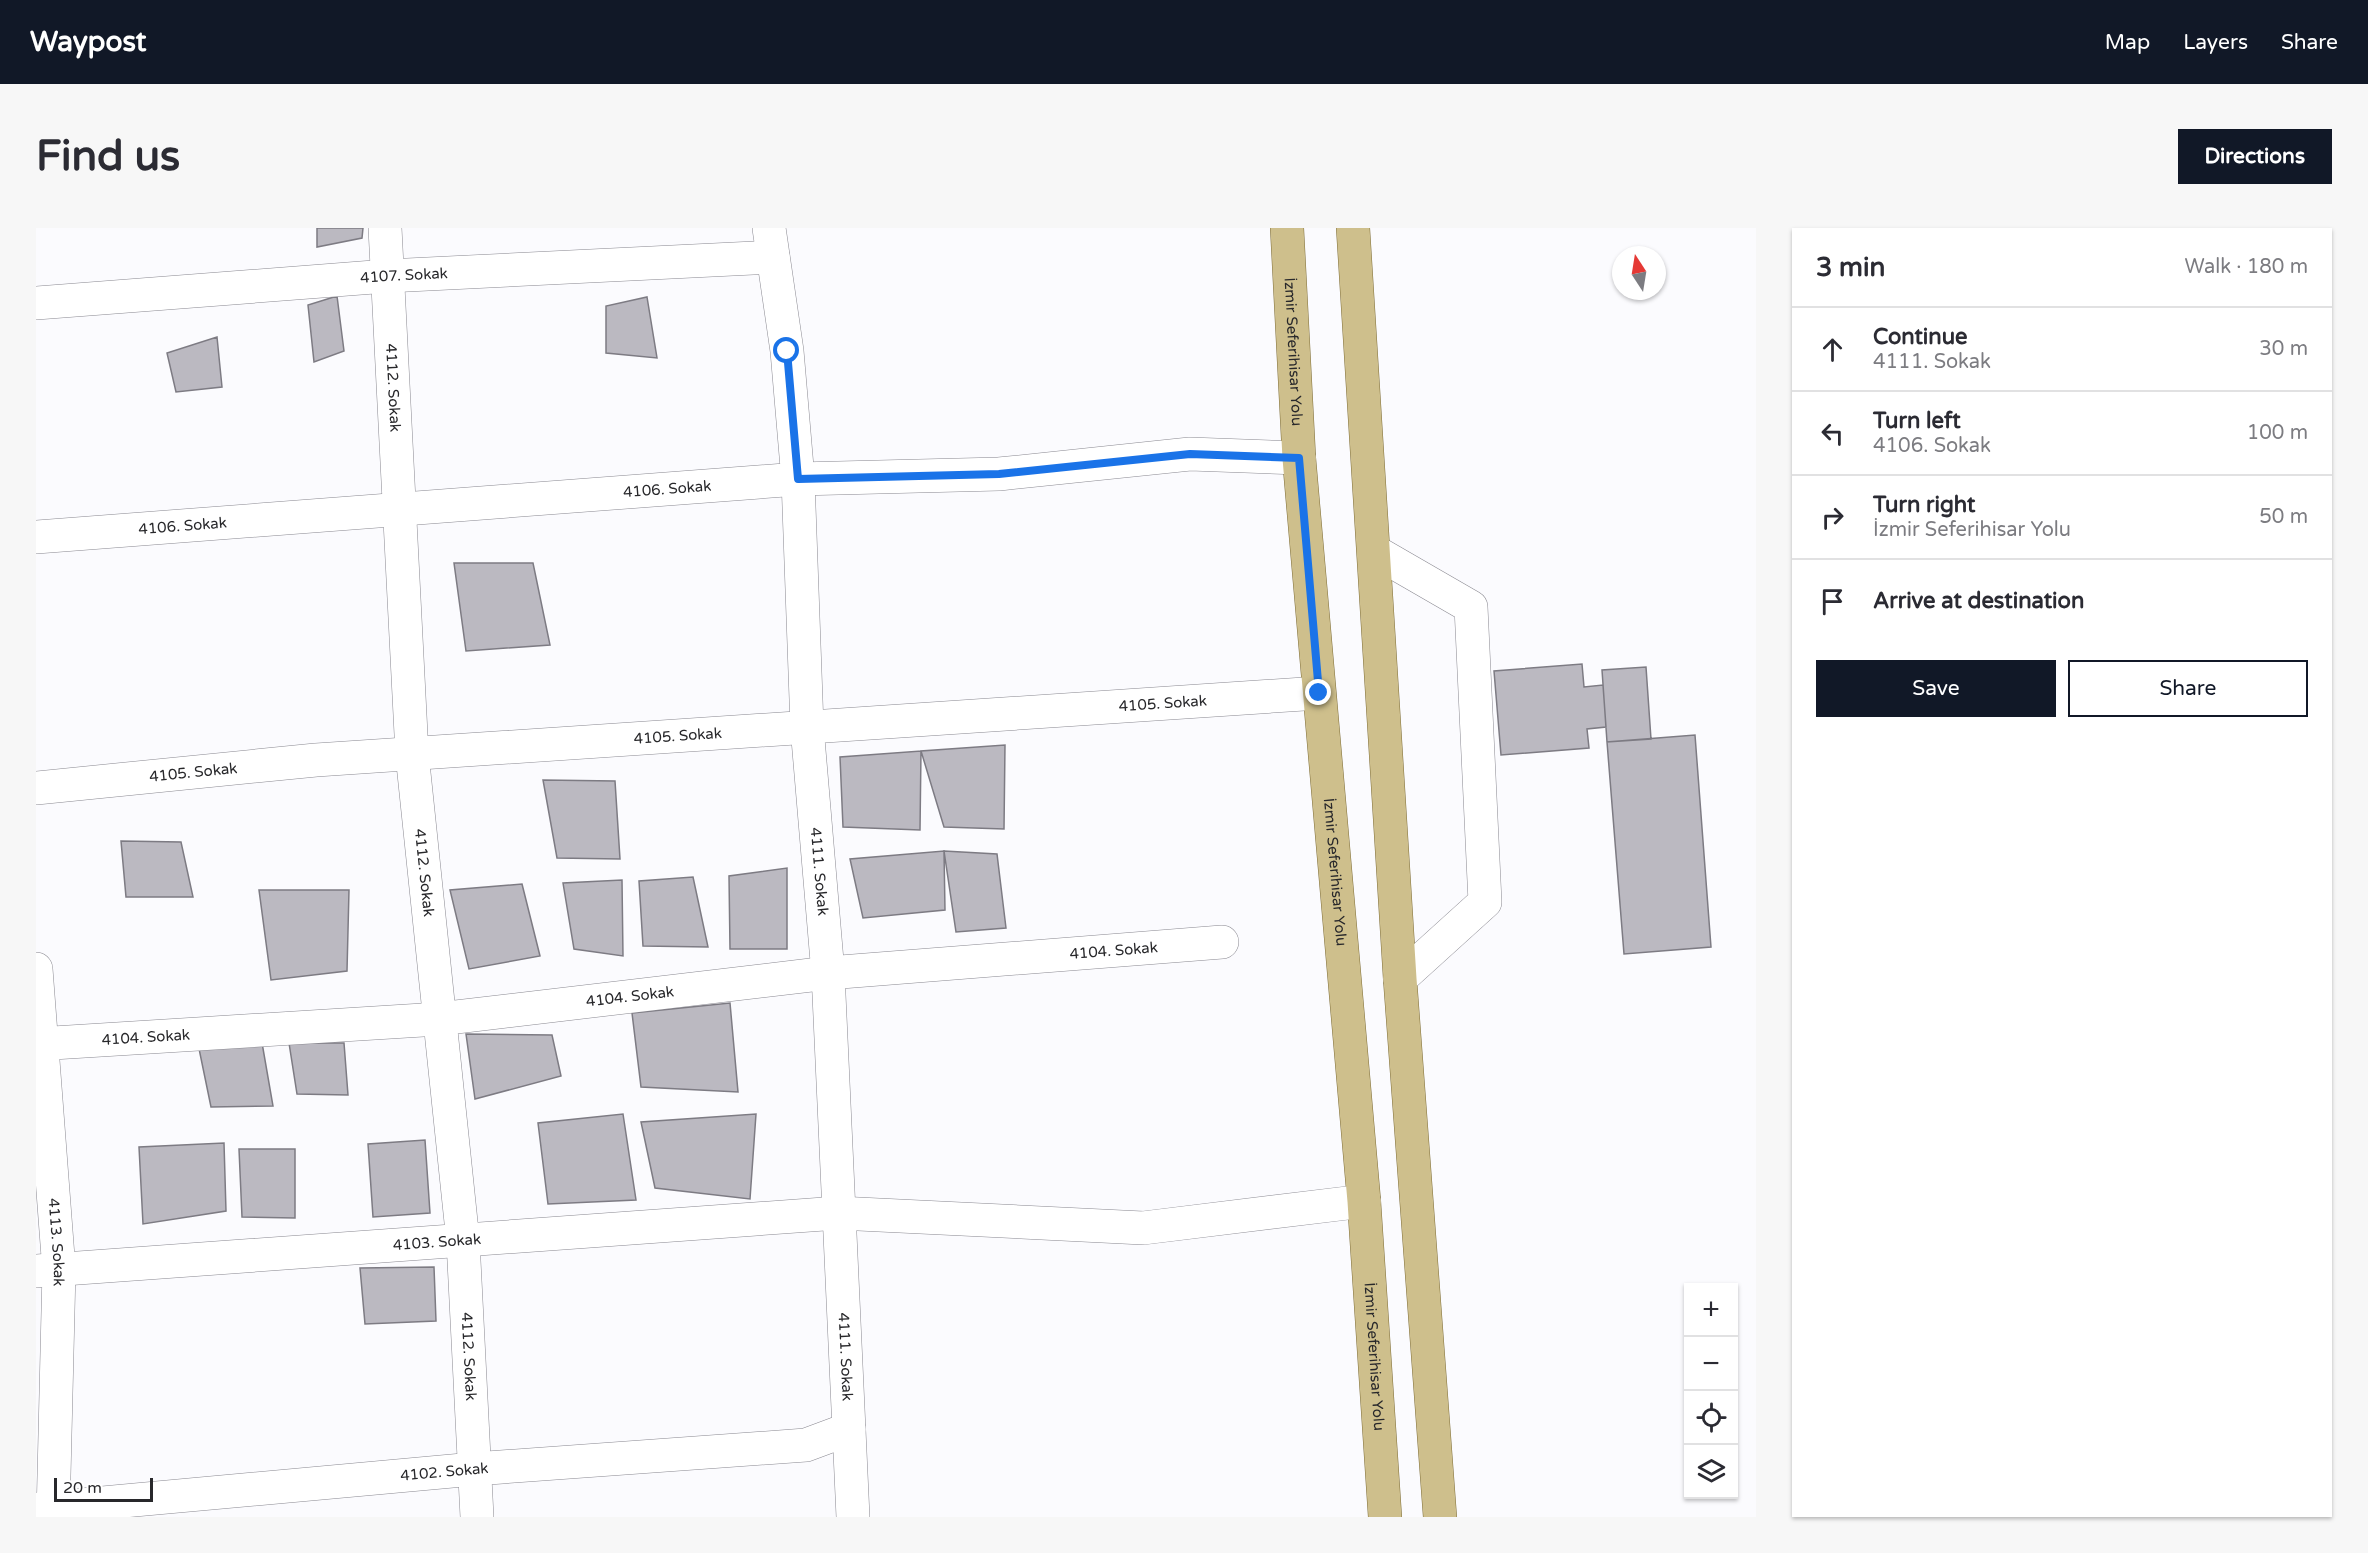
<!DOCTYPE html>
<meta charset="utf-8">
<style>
:root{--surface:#fff;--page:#f7f7f7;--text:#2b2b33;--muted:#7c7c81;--line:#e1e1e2;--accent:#111827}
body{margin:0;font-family:"Varela Round",sans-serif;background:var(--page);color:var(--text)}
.controls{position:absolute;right:18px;bottom:18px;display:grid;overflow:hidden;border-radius:0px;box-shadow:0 2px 4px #0004}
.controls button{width:54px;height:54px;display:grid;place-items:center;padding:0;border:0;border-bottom:2px solid var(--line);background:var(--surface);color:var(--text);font:30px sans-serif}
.compass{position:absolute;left:1576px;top:18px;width:54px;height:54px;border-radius:50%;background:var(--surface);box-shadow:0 2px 4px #0004;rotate:348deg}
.scale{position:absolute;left:18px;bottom:15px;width:99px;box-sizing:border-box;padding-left:6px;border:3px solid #28282b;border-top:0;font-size:16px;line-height:21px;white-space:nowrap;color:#28282b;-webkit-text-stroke:4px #fff;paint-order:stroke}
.stop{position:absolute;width:18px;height:18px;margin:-14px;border:4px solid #1a73e8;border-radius:50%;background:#fff}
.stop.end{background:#1a73e8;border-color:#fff;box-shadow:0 2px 6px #0008}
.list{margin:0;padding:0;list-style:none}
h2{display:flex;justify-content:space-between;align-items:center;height:78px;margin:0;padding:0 24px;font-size:26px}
h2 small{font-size:20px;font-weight:400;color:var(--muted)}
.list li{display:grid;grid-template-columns:39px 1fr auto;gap:18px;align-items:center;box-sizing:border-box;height:84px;padding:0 24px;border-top:2px solid var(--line)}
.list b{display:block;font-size:22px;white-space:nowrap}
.list p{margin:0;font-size:20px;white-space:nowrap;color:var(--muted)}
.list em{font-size:20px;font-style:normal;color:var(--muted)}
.actions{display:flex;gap:12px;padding:18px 24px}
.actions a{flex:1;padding:14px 0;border:2px solid var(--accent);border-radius:0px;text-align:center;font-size:21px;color:var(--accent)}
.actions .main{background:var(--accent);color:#fff}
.icon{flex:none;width:33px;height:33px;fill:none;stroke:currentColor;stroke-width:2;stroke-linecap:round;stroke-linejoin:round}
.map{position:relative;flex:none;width:1720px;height:1289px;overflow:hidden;border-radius:0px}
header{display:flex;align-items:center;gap:36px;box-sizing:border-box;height:84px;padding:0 30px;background:var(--accent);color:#fff}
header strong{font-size:28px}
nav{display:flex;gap:33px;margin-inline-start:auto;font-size:21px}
.intro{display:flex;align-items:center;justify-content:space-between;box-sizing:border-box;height:144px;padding:0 36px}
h1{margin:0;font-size:42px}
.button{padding:15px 27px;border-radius:0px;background:var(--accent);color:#fff;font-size:21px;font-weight:700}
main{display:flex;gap:36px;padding:0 36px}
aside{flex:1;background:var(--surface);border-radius:0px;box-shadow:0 2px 4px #0004}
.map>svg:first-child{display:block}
</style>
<header>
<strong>Waypost</strong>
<nav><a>Map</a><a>Layers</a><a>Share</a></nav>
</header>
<div class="intro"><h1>Find us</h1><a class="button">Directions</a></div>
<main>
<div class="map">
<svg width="1720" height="1289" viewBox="0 0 1720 1289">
<rect width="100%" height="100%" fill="#fbfbfe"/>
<path fill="#bbb9c1" stroke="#7d7b83" stroke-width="1.5" d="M281 0H327L326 10 281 19Z
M301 68 308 123 278 134 272 77Z
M611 69 621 130 570 125V78Z
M181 109 186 159 140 164 131 125Z
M418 335H497L514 417 430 423Z
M1546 436 1548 459 1567 457 1570 499 1551 501 1553 520 1465 527 1458 443Z
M1610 439 1615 511 1571 514 1566 442Z
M1659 507 1675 719 1588 726 1571 514Z
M969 517 968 601 908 599 885 523Z
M885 523 884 602 807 599 804 529Z
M507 552 579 553 584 631 521 630Z
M85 613 145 614 157 669H90Z
M908 623 909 682 827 690 814 631Z
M908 623 961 626 970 700 920 704Z
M751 640V721H694L693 648Z
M657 649 672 719 607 718 603 653Z
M586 652 587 728 538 721 527 655Z
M486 656 504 728 433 741 414 662Z
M223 662H313L311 743 235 752Z
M694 775 702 864 605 859 596 785Z
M430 806 516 807 525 848 439 871Z
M225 809 237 878 175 879 161 811Z
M253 815H308L312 867 261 866Z
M587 886 600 972 512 976 502 895Z
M720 886 714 971 619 960 605 894Z
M389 912 394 985 337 989 332 916Z
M188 915 190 983 107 996 103 919Z
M203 921H259V990L206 989Z
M398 1039 400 1093 329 1096 324 1040Z"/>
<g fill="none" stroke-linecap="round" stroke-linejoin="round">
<g stroke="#8a8991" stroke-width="34">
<g id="minor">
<path id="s1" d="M349 0 376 526 427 1013 441 1289"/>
<path id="s2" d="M733 0 751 123 762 251 771 499 792 745 817 1289"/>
<path id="s3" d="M0 75 351 48 737 29"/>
<path id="s4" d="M0 309 762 251 963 246 1154 226 1263 230"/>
<path d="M1338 323 1435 379 1449 674 1364 751"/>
<path id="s5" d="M0 560 280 532 1283 465"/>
<path id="s6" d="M0 741 23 1042 17 1289"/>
<path id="s7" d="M0 816 403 791 792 745 1186 714"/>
<path id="s8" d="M0 1043 802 985 1107 1000 1328 973"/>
<path id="s9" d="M0 1281 438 1241 770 1217 813 1201"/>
</g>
</g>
<g stroke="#7f6e39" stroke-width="34">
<g id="major">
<path id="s10" d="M1251 0 1263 230 1328 973 1349 1289"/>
<path d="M1317 0 1364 751 1404 1289"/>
</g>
</g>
<use href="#minor" stroke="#fff" stroke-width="33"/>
<use href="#major" stroke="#cebf8c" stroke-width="33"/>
</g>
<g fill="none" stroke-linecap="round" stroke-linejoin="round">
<path stroke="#1a73e8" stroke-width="8" d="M751 123 762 251 963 246 1154 226 1263 230 1283 465"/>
</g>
<g text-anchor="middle" stroke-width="6" stroke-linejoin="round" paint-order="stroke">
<g font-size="15" fill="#28282b" stroke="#fff">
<text dy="5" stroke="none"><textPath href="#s3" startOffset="369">4107. Sokak</textPath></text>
<text dy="5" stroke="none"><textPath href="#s10" startOffset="124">İzmir Seferihisar Yolu</textPath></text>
<text dy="5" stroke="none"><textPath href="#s1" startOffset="160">4112. Sokak</textPath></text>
<text dy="5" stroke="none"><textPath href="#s4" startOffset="633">4106. Sokak</textPath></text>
<text dy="5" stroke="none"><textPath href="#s4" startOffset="147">4106. Sokak</textPath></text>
<text dy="5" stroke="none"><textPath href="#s5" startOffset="1130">4105. Sokak</textPath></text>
<text dy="5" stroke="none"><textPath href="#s5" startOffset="644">4105. Sokak</textPath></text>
<text dy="5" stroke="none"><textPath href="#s5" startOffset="158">4105. Sokak</textPath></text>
<text dy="5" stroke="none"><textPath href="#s2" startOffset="646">4111. Sokak</textPath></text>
<text dy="5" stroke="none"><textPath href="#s1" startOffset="646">4112. Sokak</textPath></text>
<text dy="5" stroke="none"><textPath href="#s10" startOffset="646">İzmir Seferihisar Yolu</textPath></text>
<text dy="5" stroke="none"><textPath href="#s7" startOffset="1082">4104. Sokak</textPath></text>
<text dy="5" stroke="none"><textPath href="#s7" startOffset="596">4104. Sokak</textPath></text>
<text dy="5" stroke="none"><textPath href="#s7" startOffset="110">4104. Sokak</textPath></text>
<text dy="5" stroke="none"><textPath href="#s6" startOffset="274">4113. Sokak</textPath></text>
<text dy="5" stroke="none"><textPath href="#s8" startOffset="402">4103. Sokak</textPath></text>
<text dy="5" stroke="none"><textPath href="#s1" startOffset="1132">4112. Sokak</textPath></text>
<text dy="5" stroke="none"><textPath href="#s2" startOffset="1132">4111. Sokak</textPath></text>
<text dy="5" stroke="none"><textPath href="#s10" startOffset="1132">İzmir Seferihisar Yolu</textPath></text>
<text dy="5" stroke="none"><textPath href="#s9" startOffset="410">4102. Sokak</textPath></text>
</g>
</g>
</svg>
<div class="controls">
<button>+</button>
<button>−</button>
<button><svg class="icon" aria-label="locate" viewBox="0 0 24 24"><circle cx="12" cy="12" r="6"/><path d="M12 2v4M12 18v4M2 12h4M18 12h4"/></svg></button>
<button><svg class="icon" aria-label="layers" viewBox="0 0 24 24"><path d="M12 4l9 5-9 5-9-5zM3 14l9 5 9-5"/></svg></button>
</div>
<svg class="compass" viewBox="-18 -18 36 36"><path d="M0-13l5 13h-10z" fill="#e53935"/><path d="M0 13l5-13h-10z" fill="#7c7c81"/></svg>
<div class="scale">20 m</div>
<div class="stop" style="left:751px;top:123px"></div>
<div class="stop end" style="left:1283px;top:465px"></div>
</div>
<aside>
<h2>3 min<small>Walk · 180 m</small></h2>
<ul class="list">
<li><svg class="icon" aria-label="ahead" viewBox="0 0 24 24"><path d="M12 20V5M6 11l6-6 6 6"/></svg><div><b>Continue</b><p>4111. Sokak</p></div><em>30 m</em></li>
<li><svg class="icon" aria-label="left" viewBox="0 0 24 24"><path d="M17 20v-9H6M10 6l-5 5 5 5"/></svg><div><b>Turn left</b><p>4106. Sokak</p></div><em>100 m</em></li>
<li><svg class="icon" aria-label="right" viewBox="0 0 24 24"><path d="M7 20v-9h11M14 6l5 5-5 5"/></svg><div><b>Turn right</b><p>İzmir Seferihisar Yolu</p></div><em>50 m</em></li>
<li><svg class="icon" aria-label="arrive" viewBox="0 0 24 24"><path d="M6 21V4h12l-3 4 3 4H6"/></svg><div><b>Arrive at destination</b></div></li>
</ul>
<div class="actions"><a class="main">Save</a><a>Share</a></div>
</aside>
</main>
